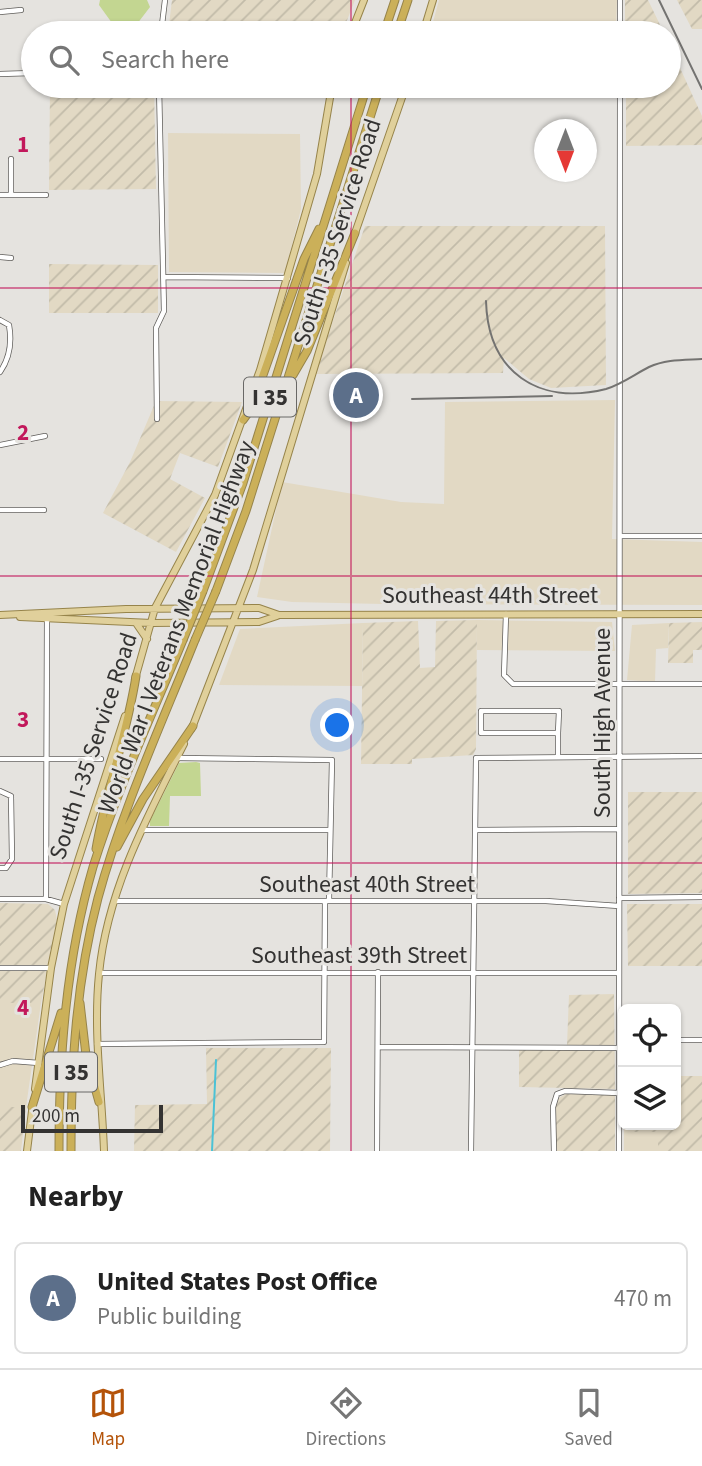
<!DOCTYPE html>
<style>
:root{--surface:#fff;--page:#f2f2f2;--text:#222;--muted:#767676;--line:#e0e0e0;--accent:#b45309}
body{margin:0;font-family:"Source Sans 3",sans-serif;background:var(--page);color:var(--text)}
.controls{position:absolute;right:21px;bottom:21px;display:grid;overflow:hidden;border-radius:10px;box-shadow:0 2px 5px #0004}
.controls button{width:63px;height:63px;display:grid;place-items:center;padding:0;border:0;border-bottom:2px solid var(--line);background:var(--surface);color:var(--text);font:35px sans-serif}
.compass{position:absolute;left:534px;top:119px;width:63px;height:63px;border-radius:50%;background:var(--surface);box-shadow:0 2px 5px #0004;rotate:180deg}
.scale{position:absolute;left:21px;bottom:18px;width:142px;box-sizing:border-box;padding-left:7px;border:4px solid #343332;border-top:0;font-size:19px;line-height:24px;white-space:nowrap;color:#343332;-webkit-text-stroke:5px #e5e3df;paint-order:stroke}
.you{position:absolute;left:338px;top:726px;width:24px;height:24px;margin:-18px;border:5px solid #fff;border-radius:50%;background:#1a73e8;box-shadow:0 0 0 10px #1a73e833}
.badge{display:grid;place-items:center;width:46px;height:46px;border-radius:50%;background:var(--accent);color:#fff;font-size:23px;font-weight:700}
.pin{position:absolute;translate:-50% -50%;border:4px solid #fff;box-shadow:0 2px 7px #0006}
.list{margin:0;padding:0;list-style:none}
h2{display:flex;justify-content:space-between;align-items:center;height:91px;margin:0;padding:0 28px;font-size:30px}
h2 small{font-size:23px;font-weight:400;color:var(--muted)}
.list li{display:grid;grid-template-columns:46px 1fr auto;gap:21px;align-items:center;box-sizing:border-box;height:112px;margin:0 14px 14px;padding:0 14px;border:2px solid var(--line);border-radius:10px}
.list b{display:block;font-size:26px;white-space:nowrap}
.list p{margin:0;font-size:23px;white-space:nowrap;color:var(--muted)}
.list em{font-size:23px;font-style:normal;color:var(--muted)}
.icon{flex:none;width:38px;height:38px;fill:none;stroke:currentColor;stroke-width:2;stroke-linecap:round;stroke-linejoin:round}
.map{position:relative;flex:none;width:702px;height:1151px;overflow:hidden}
.search{position:absolute;background:var(--surface);box-shadow:0 2px 5px #0004;left:21px;right:21px;top:21px;height:77px;display:flex;align-items:center;gap:18px;box-sizing:border-box;padding:0 24px;border-radius:38px;color:var(--muted);font-size:26px}
.sheet{height:217px;background:var(--surface)}
nav{display:flex;justify-content:space-around;align-items:center;box-sizing:border-box;height:98px;border-top:2px solid var(--line);background:var(--surface);font-size:19px;color:var(--muted)}
nav a{display:grid;justify-items:center;gap:4px}
nav .on{color:var(--accent)}
.map>svg:first-child{display:block}
</style>
<div class="map">
<svg width="702" height="1151" viewBox="0 0 702 1151">
<defs>
<pattern id="industrial-furrows" width="10" height="10" patternUnits="userSpaceOnUse" patternTransform="scale(1.75)"><rect width="10" height="10" fill="#e2d9c4"/><path d="M-1 1l2-2M0 10L10 0M9 11l2-2" fill="none" stroke="#c2bba9"/></pattern>
</defs>
<rect width="100%" height="100%" fill="#e5e3df"/>
<path fill="#e2d9c4" d="M439 0H617L616 33H430Z
M168 133 300 134 301 209 285 273 169 272Z
M615 400 612 539 702 542V605L383 604 292 602 257 597 282 482 401 502 444 504 445 402Z
M477 620 612 622 615 651 477 650Z
M363 623 362 686 219 685 240 629Z
M669 623 668 648 656 649 655 682 627 680 632 625Z
M0 1003H41L26 1107H0Z
M624 1132H658V1151H624Z"/>
<path fill="url(#industrial-furrows)" d="M172 0H355L342 33H168Z
M625 0H648L664 33H625Z
M677 0H702V29H692Z
M669 44 702 116V145L626 146V86H669Z
M50 86H154L156 189 49 190Z
M365 226H605L606 385 551 388 529 379 504 358 503 373 315 374Z
M49 264 158 265V313H49Z
M156 401 242 402 218 467 180 453 170 479 205 498 176 552 103 513 130 462Z
M477 620 476 749 473 755 412 759V764H361L363 623 418 621 420 668 435 667 436 621Z
M702 622V650H693V663H668L669 623Z
M628 792H702V893L628 894Z
M0 903 48 904 55 910 57 920 41 1003H0Z
M627 904H702V966H628Z
M614 994 615 1089 519 1087V1045H567L569 995Z
M206 1048H331L330 1151H134L135 1105 207 1104Z
M676 1076H702V1151H658V1132H624V1125H676Z
M566 1094 615 1095V1151H555V1107L557 1099Z
M0 1107H26L21 1151H0Z"/>
<path fill="#c3d691" d="M100 0H147L150 7 137 24 112 23 99 5Z
M196 762 200 763 201 796H170L169 826H150V821L179 763Z"/>
<g fill="none" stroke-linecap="round" stroke-linejoin="round">
<path stroke="#4bc2d6" stroke-width="2" d="M212 1151 216 1060"/>
<g stroke="#5f5d5a" stroke-width="6">
<path id="minor" d="M620 0V33
M0 12 21 10
M161 33 165 0
M0 74 33 73
M159 87 356 88
M399 87 472 86
M11 159V195
M0 195H46
M0 257 11 258
M164 277 288 278
M0 320 9 325C12 342 10 358 0 372
M157 419 156 328 164 311 159 86
M0 445 45 436
M0 510H44
M621 536H702
M506 614 504 675 513 684H702
M481 711H559L558 733H481Z
M558 733V757
M178 758 332 760 329 901
M0 759H101
M0 791 11 796 12 859 6 868H0
M142 830H330
M475 830 619 829
M619 898 702 897
M0 899H46L64 904
M46 899 47 617
M114 901H546L619 906
M0 968H51
M99 973H619
M676 1040H702
M97 1044 324 1042 325 901
M378 1047 619 1048
M0 1065 13 1061 39 1063
M377 1151 378 972
M471 1151 476 758 702 756
M554 1151 553 1107 557 1094 565 1091 619 1093
M619 1151 620 86"/>
</g>
<g stroke="#96844b" stroke-width="8">
<path id="major" d="M351 33 364 0
M423 33 433 0
M354 236 406 86
M0 615 126 609 259 608 279 615 702 614
M20 617 152 623 259 622 277 616
M136 623 147 639
M135 679 155 608 215 495 260 370 317 174 332 86
M192 728 253 570 346 263
M35 1089 51 968 64 904 125 716
M27 1151 33 1103
M104 1151C102 1092 93 1033 99 974 107 891 147 817 184 744"/>
</g>
<g stroke="#96844b" stroke-width="9">
<path id="highway" d="M384 33 395 0
M397 33 408 0
M293 375 307 351 355 233
M243 420 251 409 304 259 319 229
M203 591 243 483 367 86
M216 591 246 511 380 86
M117 847 143 799 193 726
M96 849C106 790 127 735 136 676
M80 1003 86 1055 99 1102
M32 1107 61 1013
M59 1151C59 1055 66 960 93 867 117 790 152 715 183 640
M71 1151C71 1065 76 982 98 898 122 810 161 725 195 640"/>
</g>
<use href="#minor" stroke="#fff" stroke-width="4.5"/>
<use href="#major" stroke="#e0d09b" stroke-width="6"/>
<use href="#highway" stroke="#cbb059" stroke-width="7"/>
<path stroke="#747371" stroke-width="2" d="M659 0 702 89
M486 301C488 372 538 406 606 389 622 384 635 374 649 367 666 359 684 360 702 359
M412 399 552 396"/>
<g stroke="#5f5d5a" stroke-width="6" stroke-linecap="butt">
<path id="minor-bridge" d="M356 88 399 87"/>
</g>
<g stroke="#96844b" stroke-width="9" stroke-linecap="butt">
<path id="highway-bridge" d="M183 640 203 591
M195 640 216 591"/>
</g>
<use href="#minor-bridge" stroke="#fff" stroke-width="4.5"/>
<use href="#highway-bridge" stroke="#cbb059" stroke-width="7"/>
</g>
<path fill="none" stroke="#c2185b" stroke-width="2" stroke-opacity="0.55" d="M351 0V33M351 86V1151M0 288H702M0 576H702M0 863H702"/>
<g text-anchor="middle" stroke-width="6" stroke-linejoin="round" paint-order="stroke">
<g fill="#e5e3df" stroke="#696866" stroke-width="2">
<rect x="244" y="377.5" width="52" height="39" rx="5"/>
<rect x="45" y="1052.5" width="52" height="39" rx="5"/>
</g>
<g font-size="23" font-weight="bold" fill="#343332">
<text x="270" y="405">I 35</text>
<text x="71" y="1080">I 35</text>
</g>
<g font-size="24" fill="#343332" stroke="#e5e3df">
<text transform="translate(337 232) rotate(-72)" y="8">South I-35 Service Road</text>
<text x="490" y="603">Southeast 44th Street</text>
<text transform="translate(176 627) rotate(-69)" y="8">World War I Veterans Memorial Highway</text>
<text transform="translate(602 723) rotate(-90)" y="8">South High Avenue</text>
<text transform="translate(93 746) rotate(-72)" y="8">South I-35 Service Road</text>
<text x="367" y="892">Southeast 40th Street</text>
<text x="359" y="963">Southeast 39th Street</text>
</g>
</g>
<g font-size="23" text-anchor="middle" font-weight="bold" fill="#c2185b" stroke="#e5e3df" stroke-width="6" stroke-linejoin="round" paint-order="stroke">
<text x="23" y="152">1</text>
<text x="23" y="440">2</text>
<text x="23" y="727">3</text>
<text x="23" y="1015">4</text>
</g>
</svg>
<div class="controls">
<button><svg class="icon" aria-label="locate" viewBox="0 0 24 24"><circle cx="12" cy="12" r="6"/><path d="M12 2v4M12 18v4M2 12h4M18 12h4"/></svg></button>
<button><svg class="icon" aria-label="layers" viewBox="0 0 24 24"><path d="M12 4l9 5-9 5-9-5zM3 14l9 5 9-5"/></svg></button>
</div>
<svg class="compass" viewBox="-18 -18 36 36"><path d="M0-13l5 13h-10z" fill="#e53935"/><path d="M0 13l5-13h-10z" fill="#767676"/></svg>
<div class="scale">200 m</div>
<div class="you"></div>
<div class="pin badge" style="left:356px;top:395px;background:#5c6f8a">A</div>
<div class="search"><svg class="icon" aria-label="search" viewBox="0 0 24 24"><circle cx="10" cy="10" r="6"/><path d="M15 15l6 6"/></svg>Search here</div>
</div>
<section class="sheet">
<h2>Nearby<small></small></h2>
<ul class="list">
<li><span class="badge" style="background:#5c6f8a">A</span><div><b>United States Post Office</b><p>Public building</p></div><em>470 m</em></li>
</ul>
</section>
<nav>
<a class="on"><svg class="icon" aria-label="map" viewBox="0 0 24 24"><path d="M3 6l6-2 6 2 6-2v14l-6 2-6-2-6 2zM9 4v14M15 6v14"/></svg>Map</a>
<a><svg class="icon" aria-label="directions" viewBox="0 0 24 24"><path d="M12 3l9 9-9 9-9-9zM9 14v-3h6M13 9l2 2-2 2"/></svg>Directions</a>
<a><svg class="icon" aria-label="saved" viewBox="0 0 24 24"><path d="M7 4h10v16l-5-4-5 4z"/></svg>Saved</a>
</nav>
